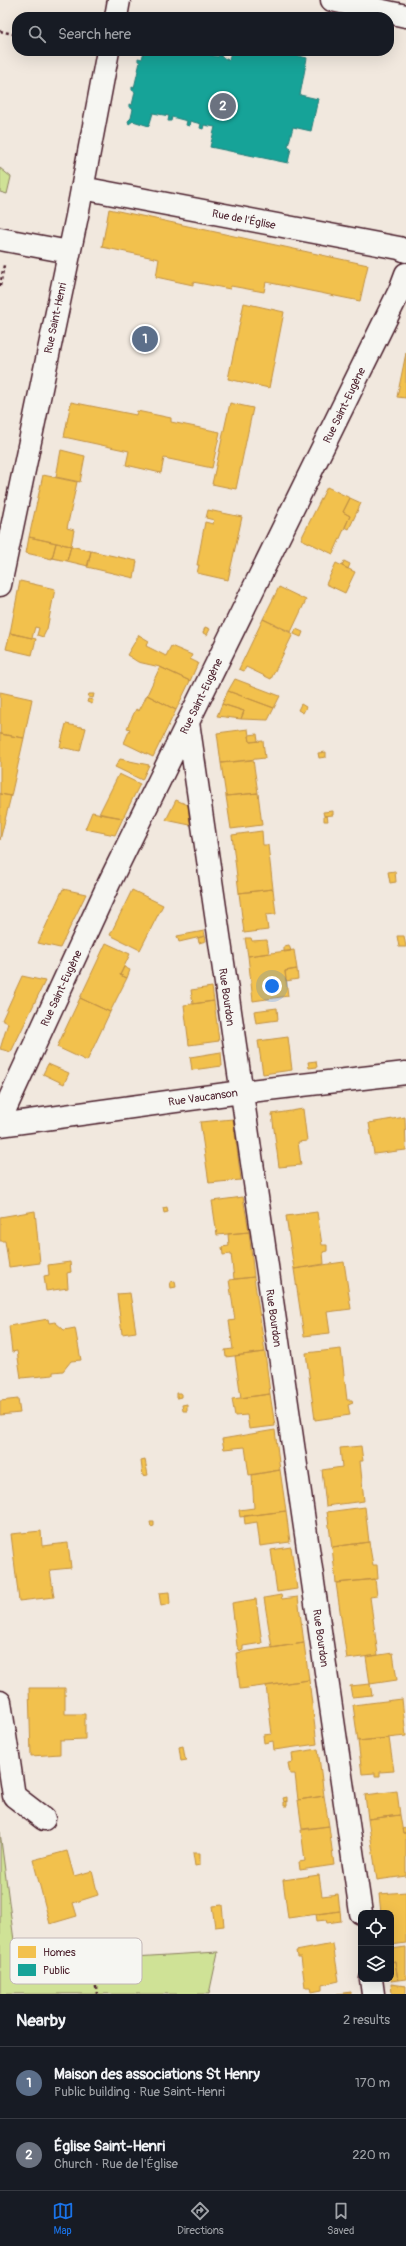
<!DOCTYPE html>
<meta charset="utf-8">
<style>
:root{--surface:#171b24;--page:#242831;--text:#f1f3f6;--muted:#9ea1a6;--line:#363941;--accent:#1a73e8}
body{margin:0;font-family:Pangolin,sans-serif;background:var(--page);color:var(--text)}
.controls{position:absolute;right:12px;bottom:12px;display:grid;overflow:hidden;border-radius:8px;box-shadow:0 4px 16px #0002}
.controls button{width:36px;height:36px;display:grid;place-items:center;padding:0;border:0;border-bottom:1px solid var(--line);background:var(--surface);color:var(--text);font:20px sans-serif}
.you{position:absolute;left:272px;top:986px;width:14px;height:14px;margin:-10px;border:3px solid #fff;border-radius:50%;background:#1a73e8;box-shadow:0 0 0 6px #1a73e833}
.badge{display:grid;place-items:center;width:26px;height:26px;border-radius:50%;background:var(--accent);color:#fff;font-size:13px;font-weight:700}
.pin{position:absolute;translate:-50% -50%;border:2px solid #fff;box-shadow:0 1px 4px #0006}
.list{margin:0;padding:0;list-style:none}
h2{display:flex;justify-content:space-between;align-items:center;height:52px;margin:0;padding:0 16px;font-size:17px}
h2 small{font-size:13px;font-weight:400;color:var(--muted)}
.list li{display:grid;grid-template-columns:26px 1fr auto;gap:12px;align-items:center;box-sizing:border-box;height:72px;padding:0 16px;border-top:1px solid var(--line)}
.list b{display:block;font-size:15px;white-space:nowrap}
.list p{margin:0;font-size:13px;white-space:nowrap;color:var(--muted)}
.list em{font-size:13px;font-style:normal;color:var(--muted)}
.icon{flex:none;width:22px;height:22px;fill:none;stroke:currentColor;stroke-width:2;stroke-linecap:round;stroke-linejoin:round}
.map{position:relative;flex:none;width:406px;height:1994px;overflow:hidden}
.search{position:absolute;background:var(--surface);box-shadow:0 4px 16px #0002;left:12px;right:12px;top:12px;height:44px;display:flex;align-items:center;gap:10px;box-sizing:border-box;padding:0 14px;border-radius:16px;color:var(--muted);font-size:15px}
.sheet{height:196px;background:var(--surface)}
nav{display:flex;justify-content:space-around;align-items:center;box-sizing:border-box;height:56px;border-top:1px solid var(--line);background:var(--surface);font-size:11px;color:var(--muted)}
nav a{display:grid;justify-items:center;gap:2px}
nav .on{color:var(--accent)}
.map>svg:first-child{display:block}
</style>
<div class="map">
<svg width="406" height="1994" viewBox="0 0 406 1994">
<rect width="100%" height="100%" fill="#f1e8de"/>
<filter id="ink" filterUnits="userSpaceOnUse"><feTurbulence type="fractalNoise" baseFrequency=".025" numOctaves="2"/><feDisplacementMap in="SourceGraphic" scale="8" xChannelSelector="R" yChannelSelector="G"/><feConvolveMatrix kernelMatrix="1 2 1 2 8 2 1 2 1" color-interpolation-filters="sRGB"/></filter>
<g filter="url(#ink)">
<path fill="#cfe296" stroke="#8c8060" d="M0 168 11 177 7 194 0 192Z
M0 1832 17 1964 218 1952 209 1994H0Z"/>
<path fill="#f2c14e" stroke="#c09044" d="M109 209 368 265 360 301 266 282 264 292 231 286 230 289 193 282V285L156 277 159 259 102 247Z
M244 303 284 312 269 388 228 379Z
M406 353V398L397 397Z
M71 402 136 415 137 411 171 418V422L220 432 212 468 164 458 161 473 126 465 129 451 64 437Z
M230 403 253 408 236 489 212 484Z
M61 450 85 456 80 482 56 477Z
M43 475 77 482 67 528 74 530 71 546 29 537Z
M327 487 350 498 343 512 350 516 333 554 301 539Z
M350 498 361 503 349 529 345 527 350 516 343 512Z
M208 510 242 517 228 580 197 573 199 565H197L205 522 213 524 214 520 206 518Z
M29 537 56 543 52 559 26 553Z
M56 543 71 546 67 561 52 558Z
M71 546 91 551 88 566 67 561Z
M91 551 137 561 134 578 87 567Z
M344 561 350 564 348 569 342 566Z
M336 563 355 572 345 593 326 584Z
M20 581 55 589 47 629 43 637 37 635 39 628 35 627 32 638 10 633Z
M279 587 306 600 291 632 263 619Z
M263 619 293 634 271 679 246 667 244 671 239 669Z
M205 627 210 629 207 635 203 633Z
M296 629 303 632 301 637 294 634Z
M10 633 36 639 32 655 6 649Z
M139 635 149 641 146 646 166 656 171 646 192 655 190 659 198 663 190 681 160 667 138 662 127 655Z
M160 667 190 681 176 710 147 695Z
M235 679 280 696 274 708 228 691Z
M228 691 274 708 268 720 241 719 244 711 222 704Z
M0 692 32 699 24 738 0 734Z
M89 694H94L93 698 88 697Z
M147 695 176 710 153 757 124 743 130 729 127 728 136 709 139 711Z
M88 699 93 700 92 704 87 702Z
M222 704 244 711 241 719 217 716Z
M301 704 306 707 303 713 298 710Z
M66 724 86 728 80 751 60 747Z
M248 729 250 742 263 741 265 758 221 763 217 733Z
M0 734 24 738 11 796 0 794Z
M257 734 258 741 250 742 249 735Z
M326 752V757L319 758 318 753Z
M120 759 149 765 142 780 115 767Z
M253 760 258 793 226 796 221 763Z
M119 774 140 784 123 818 99 814Z
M258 793 262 825 231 829 226 796Z
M0 794 11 796 0 840Z
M176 800 188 805 190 825 166 820Z
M333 811V815L324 816 323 812Z
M92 812 123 818 115 835 85 829Z
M324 816H327L328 821H324Z
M262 831 263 845H268L273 889 239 893 232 835Z
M395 871 396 882 390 883 388 872Z
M63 889 86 894 60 948 38 943Z
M273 889 276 914 266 915 268 930 244 933 239 893Z
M132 890 163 905 140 950 110 935Z
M204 931 205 936 179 942 177 936Z
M205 936 206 941 199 943 198 938Z
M397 936H404L406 947H399Z
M245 938H251L252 941 267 940 269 953 248 956Z
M106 943 130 954 120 975 127 978 110 1012 80 998Z
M289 945 291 951 284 952V946Z
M294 950 297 969 285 971 288 996 253 1001 248 956Z
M124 967 130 970 127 978 120 975Z
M297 969 298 979 286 981 285 971Z
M22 976 45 981 11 1052 0 1049 8 1023 2 1020Z
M212 987 214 1001 193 1004 191 990Z
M80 998 110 1012 87 1061 57 1047Z
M214 1001 219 1041 189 1045 184 1005Z
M277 1008 278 1020 256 1023 254 1011Z
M288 1037 292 1070 263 1074 258 1041Z
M221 1052 222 1066 192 1070 190 1057Z
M316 1061 317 1067 309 1068 308 1062Z
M48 1064 69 1073 64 1084 43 1074Z
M303 1109 307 1141 298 1142 301 1165 279 1167 272 1114Z
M405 1117 406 1150 374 1154 369 1123Z
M233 1119 241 1180 209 1183 200 1122Z
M243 1197 249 1232 217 1235 212 1201Z
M167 1207 168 1212 164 1213 163 1208Z
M35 1211 40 1263 9 1267 5 1241H0V1217Z
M317 1212 322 1245H327V1251L323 1252 324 1264 294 1269 286 1216Z
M249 1232 254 1277 234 1279 231 1254 223 1255 222 1247 229 1246 228 1234Z
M70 1262 71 1272 67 1273 68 1288 46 1291 44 1276 49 1275 48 1265Z
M344 1262 351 1309 327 1312 330 1333 304 1336 294 1269Z
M254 1277 265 1352 226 1357 225 1350 233 1349 229 1321 235 1320 229 1280Z
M175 1281 176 1287 171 1288 170 1282Z
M130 1293 136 1332 122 1334 117 1294Z
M48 1319 49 1323 55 1322 64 1330 75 1328 81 1360 71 1361 63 1371 53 1372V1375L21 1378 17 1351 12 1352 9 1326Z
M341 1349 347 1400H352L353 1403 348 1405 350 1415 315 1420 306 1353Z
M265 1352 270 1394 241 1398 235 1356Z
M177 1393H181V1397L177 1398Z
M270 1394 275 1426 249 1429 247 1415 235 1416 232 1399Z
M18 1399 20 1413 0 1415V1401Z
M187 1404V1411H183L182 1405Z
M275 1430 280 1470 249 1475 245 1447 224 1449 222 1439Z
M361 1446 363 1461H360L364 1501 326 1506 322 1470 342 1467 340 1448Z
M145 1460 148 1475 143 1476 141 1461Z
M280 1470 286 1511 240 1517 239 1510 254 1508 252 1475Z
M365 1507 369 1542 332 1547 327 1512Z
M286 1511 290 1542 260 1546 257 1522 245 1524 244 1516Z
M150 1522H154V1526L151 1527Z
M41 1531 42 1546 68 1543 71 1568 50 1570 54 1597 19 1601 11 1534Z
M369 1542 373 1565H377L378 1579 336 1583 332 1547Z
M291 1547 297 1589 277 1592 271 1550Z
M375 1579 377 1596 370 1597 378 1655 347 1659 336 1583Z
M169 1592 170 1604 161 1606 159 1593Z
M281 1595 282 1599 298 1597 304 1643 272 1648 264 1598Z
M256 1599 262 1643 243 1646V1650L240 1651 237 1646 232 1603Z
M304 1643 309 1680 240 1689 236 1653Z
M393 1653 397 1680 370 1684 366 1657Z
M309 1680 317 1744 274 1750 273 1741 264 1743 263 1735 272 1734 266 1686Z
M370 1684 372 1695 352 1697 350 1686Z
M29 1688H65V1714H85V1739L60 1740V1754L31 1756Z
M402 1699 406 1736 358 1741 353 1705Z
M389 1738 394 1771 380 1772V1776H375V1773L362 1774 358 1741Z
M183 1746 185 1758 187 1760 181 1761 179 1747Z
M318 1749 324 1796 298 1800 295 1774H290L288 1763 293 1762 292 1753Z
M397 1791 400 1815 368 1819 365 1795Z
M324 1796 329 1826 302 1829 298 1800Z
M287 1797V1801L284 1802 283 1798Z
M287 1801V1806H284V1802Z
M400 1815 403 1833H406V1876L377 1880 368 1819Z
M329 1826 334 1865 300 1870 299 1862 305 1861 301 1830Z
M406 1828V1833H403L402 1829Z
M67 1851 74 1876 92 1871 98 1895 73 1903 77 1916 50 1924 33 1860Z
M193 1853H200V1865L195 1866Z
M319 1875 322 1896 338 1894 340 1911 288 1918 283 1880Z
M406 1892V1943L391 1945V1913H381L379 1894Z
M222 1905 224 1926 215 1927 212 1906Z
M340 1911 341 1921 327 1923 326 1920 317 1921 316 1914Z
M333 1944 339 1981 322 1985V1990L312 1992 311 1987H305L301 1957H297L296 1951Z
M406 1947V1979L398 1980 395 1961 391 1962V1949Z
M395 1961 398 1980 391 1981V1962Z
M391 1984 406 1986V1994H392Z
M351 1992V1994H336Z"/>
<path fill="#17a398" stroke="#267b77" d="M144 51H203V53L218 57 219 52 222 53 221 57 229 60 231 51H279L307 58 300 95 318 99 311 131 293 127 288 146 291 148 288 163 210 147 215 127 204 125 203 129 200 128 201 124 190 121 189 126 186 125 187 121 172 117 171 121H168L169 116 153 113 149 126 133 121 129 124 128 121 131 118 133 109 129 107V104L132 105 135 92 132 90V87L134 88 140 62 138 61V58L142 59Z"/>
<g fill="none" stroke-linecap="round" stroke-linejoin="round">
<g stroke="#4a1f2b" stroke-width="25">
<path id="minor" d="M332 0 406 16
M116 17 119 0
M82 188 399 248 406 251
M0 239 69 252
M0 585 77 216 108 51
M188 722 361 1913
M0 1120 109 883 400 290 406 274
M0 1125 241 1092 406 1073
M0 1702 14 1796 44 1819
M371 1979 373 1994"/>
</g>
<path stroke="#4a1f2b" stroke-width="2.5" stroke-dasharray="3 3" stroke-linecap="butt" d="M0 31 17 35
M0 286 4 265
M95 1980 97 1994"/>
<use href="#minor" stroke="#f6f6f2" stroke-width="22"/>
</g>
</g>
<g text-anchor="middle" stroke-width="4" stroke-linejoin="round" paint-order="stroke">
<g font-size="11" fill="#4a1f2b" stroke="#f6f6f2">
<text transform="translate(244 219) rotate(11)" y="4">Rue de l'Église</text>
<text transform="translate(55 318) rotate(-78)" y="4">Rue Saint-Henri</text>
<text transform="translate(344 405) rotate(-64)" y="4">Rue Saint-Eugène</text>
<text transform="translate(201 696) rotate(-64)" y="4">Rue Saint-Eugène</text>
<text transform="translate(61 988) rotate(-65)" y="4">Rue Saint-Eugène</text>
<text transform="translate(227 997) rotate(82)" y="4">Rue Bourdon</text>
<text transform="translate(203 1097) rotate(-8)" y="4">Rue Vaucanson</text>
<text transform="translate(274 1318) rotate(82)" y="4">Rue Bourdon</text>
<text transform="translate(321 1638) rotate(82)" y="4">Rue Bourdon</text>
</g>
</g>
<rect x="10" y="1938" width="132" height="46" rx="6" fill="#f6f6f2" stroke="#c2b6b6" stroke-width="1"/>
<rect x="18" y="1946" width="18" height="12" fill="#f2c14e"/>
<rect x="18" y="1964" width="18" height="12" fill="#17a398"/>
<g font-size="11" fill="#4a1f2b">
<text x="43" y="1956">Homes</text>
<text x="43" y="1974">Public</text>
</g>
</svg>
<div class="controls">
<button><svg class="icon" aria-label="locate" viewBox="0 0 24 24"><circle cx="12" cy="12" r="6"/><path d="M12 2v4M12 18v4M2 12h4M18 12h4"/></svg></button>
<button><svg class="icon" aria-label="layers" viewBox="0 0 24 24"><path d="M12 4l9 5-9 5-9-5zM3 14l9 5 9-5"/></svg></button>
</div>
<div class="you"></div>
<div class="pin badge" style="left:145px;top:339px;background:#5c6f8a">1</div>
<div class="pin badge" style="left:223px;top:106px;background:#6b7280">2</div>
<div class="search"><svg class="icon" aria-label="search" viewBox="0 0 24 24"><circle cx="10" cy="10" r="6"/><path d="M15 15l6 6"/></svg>Search here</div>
</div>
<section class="sheet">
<h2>Nearby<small>2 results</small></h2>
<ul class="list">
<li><span class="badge" style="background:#5c6f8a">1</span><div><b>Maison des associations St Henry</b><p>Public building · Rue Saint-Henri</p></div><em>170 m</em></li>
<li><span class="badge" style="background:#6b7280">2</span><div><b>Église Saint-Henri</b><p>Church · Rue de l'Église</p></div><em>220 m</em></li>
</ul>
</section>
<nav>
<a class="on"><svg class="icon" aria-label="map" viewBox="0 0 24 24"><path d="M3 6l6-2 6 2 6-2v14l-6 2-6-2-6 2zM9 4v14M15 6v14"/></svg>Map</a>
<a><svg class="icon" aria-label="directions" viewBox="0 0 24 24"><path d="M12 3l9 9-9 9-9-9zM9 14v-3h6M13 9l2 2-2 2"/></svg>Directions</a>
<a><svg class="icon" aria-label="saved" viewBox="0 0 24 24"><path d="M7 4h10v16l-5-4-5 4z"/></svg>Saved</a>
</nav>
